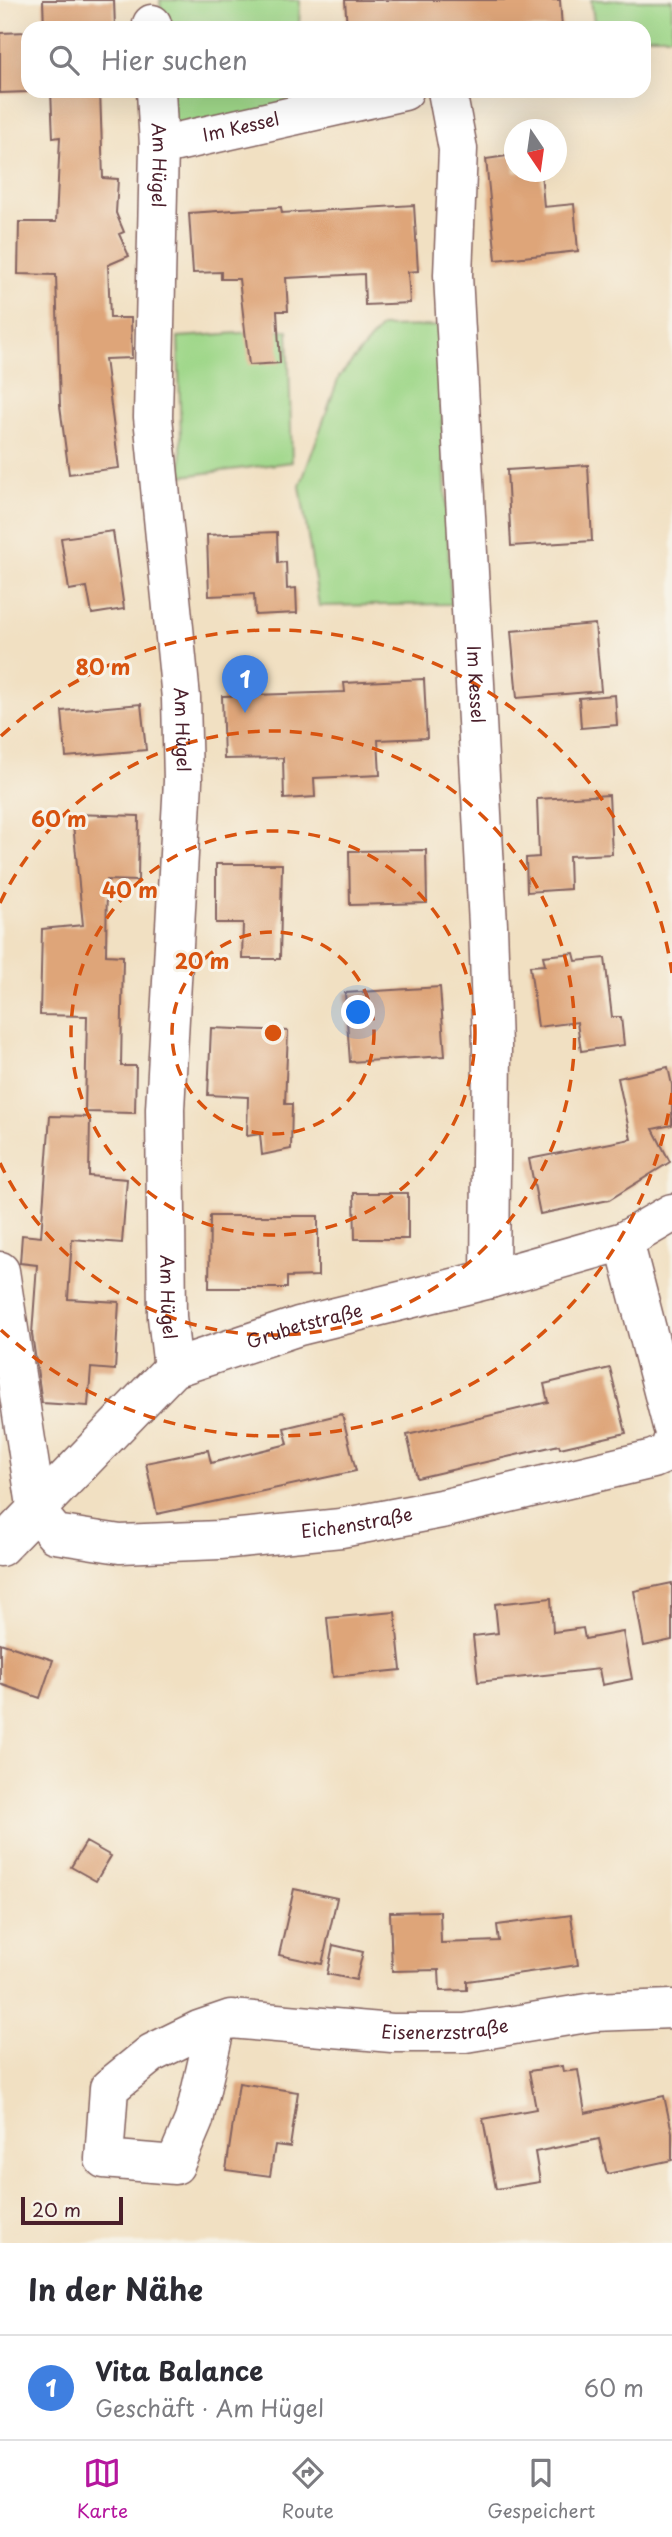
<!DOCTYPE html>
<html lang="de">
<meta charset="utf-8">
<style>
:root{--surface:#fff;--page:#f2f2f3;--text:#2b2b33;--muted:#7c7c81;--line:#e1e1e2;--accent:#b5179e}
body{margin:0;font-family:"Playpen Sans",sans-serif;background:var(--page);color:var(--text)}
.compass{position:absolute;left:504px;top:119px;width:63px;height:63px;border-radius:50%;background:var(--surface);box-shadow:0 7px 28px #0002;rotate:167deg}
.scale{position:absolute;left:21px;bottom:18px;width:102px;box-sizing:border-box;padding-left:7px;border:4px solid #4a1f2b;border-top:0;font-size:19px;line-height:24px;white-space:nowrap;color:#4a1f2b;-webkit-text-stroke:5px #f7f3e8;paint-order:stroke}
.you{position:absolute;left:359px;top:1013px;width:24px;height:24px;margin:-18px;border:5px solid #fff;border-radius:50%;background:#1a73e8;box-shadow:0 0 0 10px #1a73e833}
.badge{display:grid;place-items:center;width:46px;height:46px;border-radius:50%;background:var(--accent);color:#fff;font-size:23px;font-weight:700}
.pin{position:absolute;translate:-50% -58px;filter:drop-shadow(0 2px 4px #0008)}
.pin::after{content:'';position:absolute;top:37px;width:24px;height:21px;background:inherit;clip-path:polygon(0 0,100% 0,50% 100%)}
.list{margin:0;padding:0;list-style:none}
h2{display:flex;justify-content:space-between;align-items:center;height:91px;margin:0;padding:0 28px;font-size:30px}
h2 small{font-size:23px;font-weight:400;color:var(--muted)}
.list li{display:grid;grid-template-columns:46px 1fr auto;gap:21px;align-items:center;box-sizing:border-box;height:105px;padding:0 28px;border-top:2px solid var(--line)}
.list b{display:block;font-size:26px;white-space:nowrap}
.list p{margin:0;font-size:23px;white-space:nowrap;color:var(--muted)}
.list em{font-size:23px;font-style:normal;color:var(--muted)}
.icon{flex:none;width:38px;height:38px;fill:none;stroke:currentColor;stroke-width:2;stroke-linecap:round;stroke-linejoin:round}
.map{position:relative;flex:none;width:672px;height:2243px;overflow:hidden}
.search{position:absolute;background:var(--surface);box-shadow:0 7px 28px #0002;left:21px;right:21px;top:21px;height:77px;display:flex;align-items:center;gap:18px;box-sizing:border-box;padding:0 24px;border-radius:21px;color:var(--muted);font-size:26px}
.sheet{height:196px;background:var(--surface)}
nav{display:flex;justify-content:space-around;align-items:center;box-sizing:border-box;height:98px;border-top:2px solid var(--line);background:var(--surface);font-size:19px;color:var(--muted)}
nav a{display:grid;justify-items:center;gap:4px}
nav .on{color:var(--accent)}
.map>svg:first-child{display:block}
</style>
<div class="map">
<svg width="672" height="2243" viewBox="0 0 672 2243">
<rect width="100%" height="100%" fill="#f7f3e8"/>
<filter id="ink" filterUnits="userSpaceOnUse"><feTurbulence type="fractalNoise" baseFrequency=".0143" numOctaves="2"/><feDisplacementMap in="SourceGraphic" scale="14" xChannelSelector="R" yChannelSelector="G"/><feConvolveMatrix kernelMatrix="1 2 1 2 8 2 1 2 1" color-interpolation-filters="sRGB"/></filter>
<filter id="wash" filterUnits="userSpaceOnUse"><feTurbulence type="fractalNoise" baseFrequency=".00686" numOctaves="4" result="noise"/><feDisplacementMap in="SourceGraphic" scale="28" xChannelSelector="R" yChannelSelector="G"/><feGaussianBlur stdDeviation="1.57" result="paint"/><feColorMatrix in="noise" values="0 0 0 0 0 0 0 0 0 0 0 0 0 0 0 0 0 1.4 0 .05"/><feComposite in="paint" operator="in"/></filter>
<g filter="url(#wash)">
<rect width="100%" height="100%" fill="#f1e0c2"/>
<path fill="#9fd789" stroke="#747b5a" stroke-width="2" d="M160 0H300L299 28H162Z
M591 0H672V36H644V28H595Z
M166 91H297L296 106 169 134Z
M438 326 451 604 319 606 300 486 339 377 381 327Z
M288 330 292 462 182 476 178 337Z"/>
<g id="blocks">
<path fill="#dea579" d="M43 0H114L115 28H44Z
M345 0H560L562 28H347Z
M28 32V92L0 93V33Z
M51 91H100L103 178 118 179 116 213 124 232 119 234 129 256 108 265 110 318H131L132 358 105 359 119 468 69 474 60 406 56 275 18 274 19 222H56L60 137 53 138Z
M514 155V172H541L544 207 574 204 578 251 496 260 486 159Z
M414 205 418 271 408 272 410 303 365 305 364 274 286 278 288 311H277L280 363 249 365 239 279H221V272L193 273 189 213 281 207 282 213Z
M588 465 592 541 511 546 507 470Z
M113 531 124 609 92 614 87 587 69 590 61 538Z
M277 532 278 563 286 562 287 589 296 588 297 613 255 615 254 594 209 596 207 535Z
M595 624 601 691 517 698 511 631Z
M424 679 427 738 378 740 380 775 314 778 315 797 284 799 283 758 224 759 222 696 345 692 344 683Z
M615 695 617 725 581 728 579 698Z
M141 704 146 750 66 757 62 711Z
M609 795 612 854 569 856 570 889 527 892 526 858 539 857 537 799Z
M72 814 139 816 138 881 107 880 106 955 123 956 121 1066H136L135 1113 85 1112 87 1016 40 1015 42 929 83 925Z
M426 850 427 903 350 905 349 851Z
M216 864H282L280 959H242L243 923H216Z
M574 953 576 961 605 958 612 1017H621L624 1045 581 1051 577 1022 538 1027 530 966 545 965 543 956Z
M440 987 445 1056 350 1062 345 993Z
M211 1028 288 1031 285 1104H292L291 1149 262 1155 260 1134 247 1136 248 1097 208 1095Z
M668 1067 672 1085V1125L653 1129 670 1162 609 1200 540 1214 529 1159 631 1139 618 1078Z
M50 1116 90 1117 89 1176 127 1179 122 1243 72 1239 68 1299 119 1302 115 1370 91 1368 88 1406 42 1403 32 1334 37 1265 20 1263 22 1235 41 1237Z
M354 1193H408V1239H355Z
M210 1216H318V1276L287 1277V1288H209Z
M610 1368 626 1433 560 1448 559 1445 417 1478 407 1435 548 1402 544 1384Z
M342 1414 356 1471 157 1514 146 1463 208 1450 211 1463 288 1444 284 1428Z
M672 1583V1640L644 1646 634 1591Z
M551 1598 553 1632 583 1628 585 1639 623 1632 632 1679 602 1685 599 1669 478 1682 473 1636 498 1633 495 1604Z
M395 1612 401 1670 333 1677 327 1618Z
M0 1643 53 1660 40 1698 0 1684Z
M86 1842 111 1856 96 1881 71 1867Z
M294 1889 337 1898 322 1964 279 1955Z
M440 1911 441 1943 499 1941 497 1925 571 1915 578 1965 467 1981V1990L440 1991 439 1970 392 1971 390 1912Z
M333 1945 363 1952 356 1980 327 1974Z
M562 2066 563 2072 578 2070 585 2113 664 2096 672 2132V2160L607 2174 599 2139 535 2152 540 2182 496 2189 483 2119 536 2109 529 2071Z
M239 2083 298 2092 290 2147 275 2145 270 2176 226 2170Z"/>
</g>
</g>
<g filter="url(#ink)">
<use href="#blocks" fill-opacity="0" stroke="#846360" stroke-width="2"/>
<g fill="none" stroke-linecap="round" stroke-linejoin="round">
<g stroke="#846360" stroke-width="41">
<g id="minor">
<path d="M152 24 153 28"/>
<path id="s1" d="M156 91 159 146 153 417 181 698 183 781 165 1109 167 1317 173 1368"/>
<path id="s2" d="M447 91 458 149 453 275 488 925 492 1046 490 1279"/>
<path id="s3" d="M159 146 404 91"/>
<path d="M624 1241 672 1426"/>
<path id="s4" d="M0 1271 37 1512 55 1534 120 1544 220 1540 341 1528 446 1508 653 1459 669 1452 672 1442"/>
<path id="s5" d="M0 1547 173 1368 299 1326 490 1279 624 1241 672 1213"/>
<path id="s6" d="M216 2024 194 2120 175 2165 104 2159 109 2088 152 2053 199 2030 231 2019 392 2033H465L593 2012 672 2009"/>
</g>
</g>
<use href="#minor" stroke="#fff" stroke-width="38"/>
</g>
</g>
<g fill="none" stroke="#d8530f" stroke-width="3.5" stroke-dasharray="12 9">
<circle cx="273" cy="1033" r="101"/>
<circle cx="273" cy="1033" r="202"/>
<path d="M0 903A302 302 0 1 1 0 1163"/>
<path d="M672 1093A403 403 0 0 1 1 1330M1 736A403 403 0 0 1 672 973"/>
</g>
<g text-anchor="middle" stroke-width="6" stroke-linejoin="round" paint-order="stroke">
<g font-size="18" fill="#4a1f2b" stroke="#f7f3e8">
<text dy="6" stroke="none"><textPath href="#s3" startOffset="84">Im Kessel</textPath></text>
<text dy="6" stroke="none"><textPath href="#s1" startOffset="74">Am Hügel</textPath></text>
<text dy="6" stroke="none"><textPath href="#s2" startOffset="595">Im Kessel</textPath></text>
<text dy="6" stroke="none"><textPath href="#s1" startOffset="640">Am Hügel</textPath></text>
<text dy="6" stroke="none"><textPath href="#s1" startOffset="1208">Am Hügel</textPath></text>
<text dy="6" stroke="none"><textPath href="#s5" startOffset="387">Grubetstraße</textPath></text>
<text dy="6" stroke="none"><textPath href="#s4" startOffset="576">Eichenstraße</textPath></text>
<text dy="6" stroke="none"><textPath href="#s6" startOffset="646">Eisenerzstraße</textPath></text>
</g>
</g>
<circle cx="273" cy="1033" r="10" fill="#d8530f" stroke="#f7f3e8" stroke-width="3.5"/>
<g font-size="21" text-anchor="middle" font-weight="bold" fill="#d8530f" stroke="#f7f3e8" stroke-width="6" stroke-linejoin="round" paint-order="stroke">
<text x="103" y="675">80 m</text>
<text x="59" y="827">60 m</text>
<text x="130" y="898">40 m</text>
<text x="202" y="969">20 m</text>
</g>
</svg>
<svg class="compass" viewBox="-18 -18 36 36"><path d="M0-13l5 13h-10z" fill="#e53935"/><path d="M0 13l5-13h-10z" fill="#7c7c81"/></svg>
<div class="scale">20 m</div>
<div class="you"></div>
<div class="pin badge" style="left:245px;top:713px;background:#3f7fe0">1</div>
<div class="search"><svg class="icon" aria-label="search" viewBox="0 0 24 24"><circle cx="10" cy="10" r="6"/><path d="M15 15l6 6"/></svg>Hier suchen</div>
</div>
<section class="sheet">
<h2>In der Nähe<small></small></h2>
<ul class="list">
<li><span class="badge" style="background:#3f7fe0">1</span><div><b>Vita Balance</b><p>Geschäft · Am Hügel</p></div><em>60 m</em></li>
</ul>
</section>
<nav>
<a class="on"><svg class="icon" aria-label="map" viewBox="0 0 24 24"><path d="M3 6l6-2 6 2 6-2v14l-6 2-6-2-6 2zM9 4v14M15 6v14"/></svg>Karte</a>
<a><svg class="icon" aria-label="directions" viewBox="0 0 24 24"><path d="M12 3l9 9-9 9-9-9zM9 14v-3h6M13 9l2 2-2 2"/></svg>Route</a>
<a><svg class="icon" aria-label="saved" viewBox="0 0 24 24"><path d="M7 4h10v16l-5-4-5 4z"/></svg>Gespeichert</a>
</nav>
